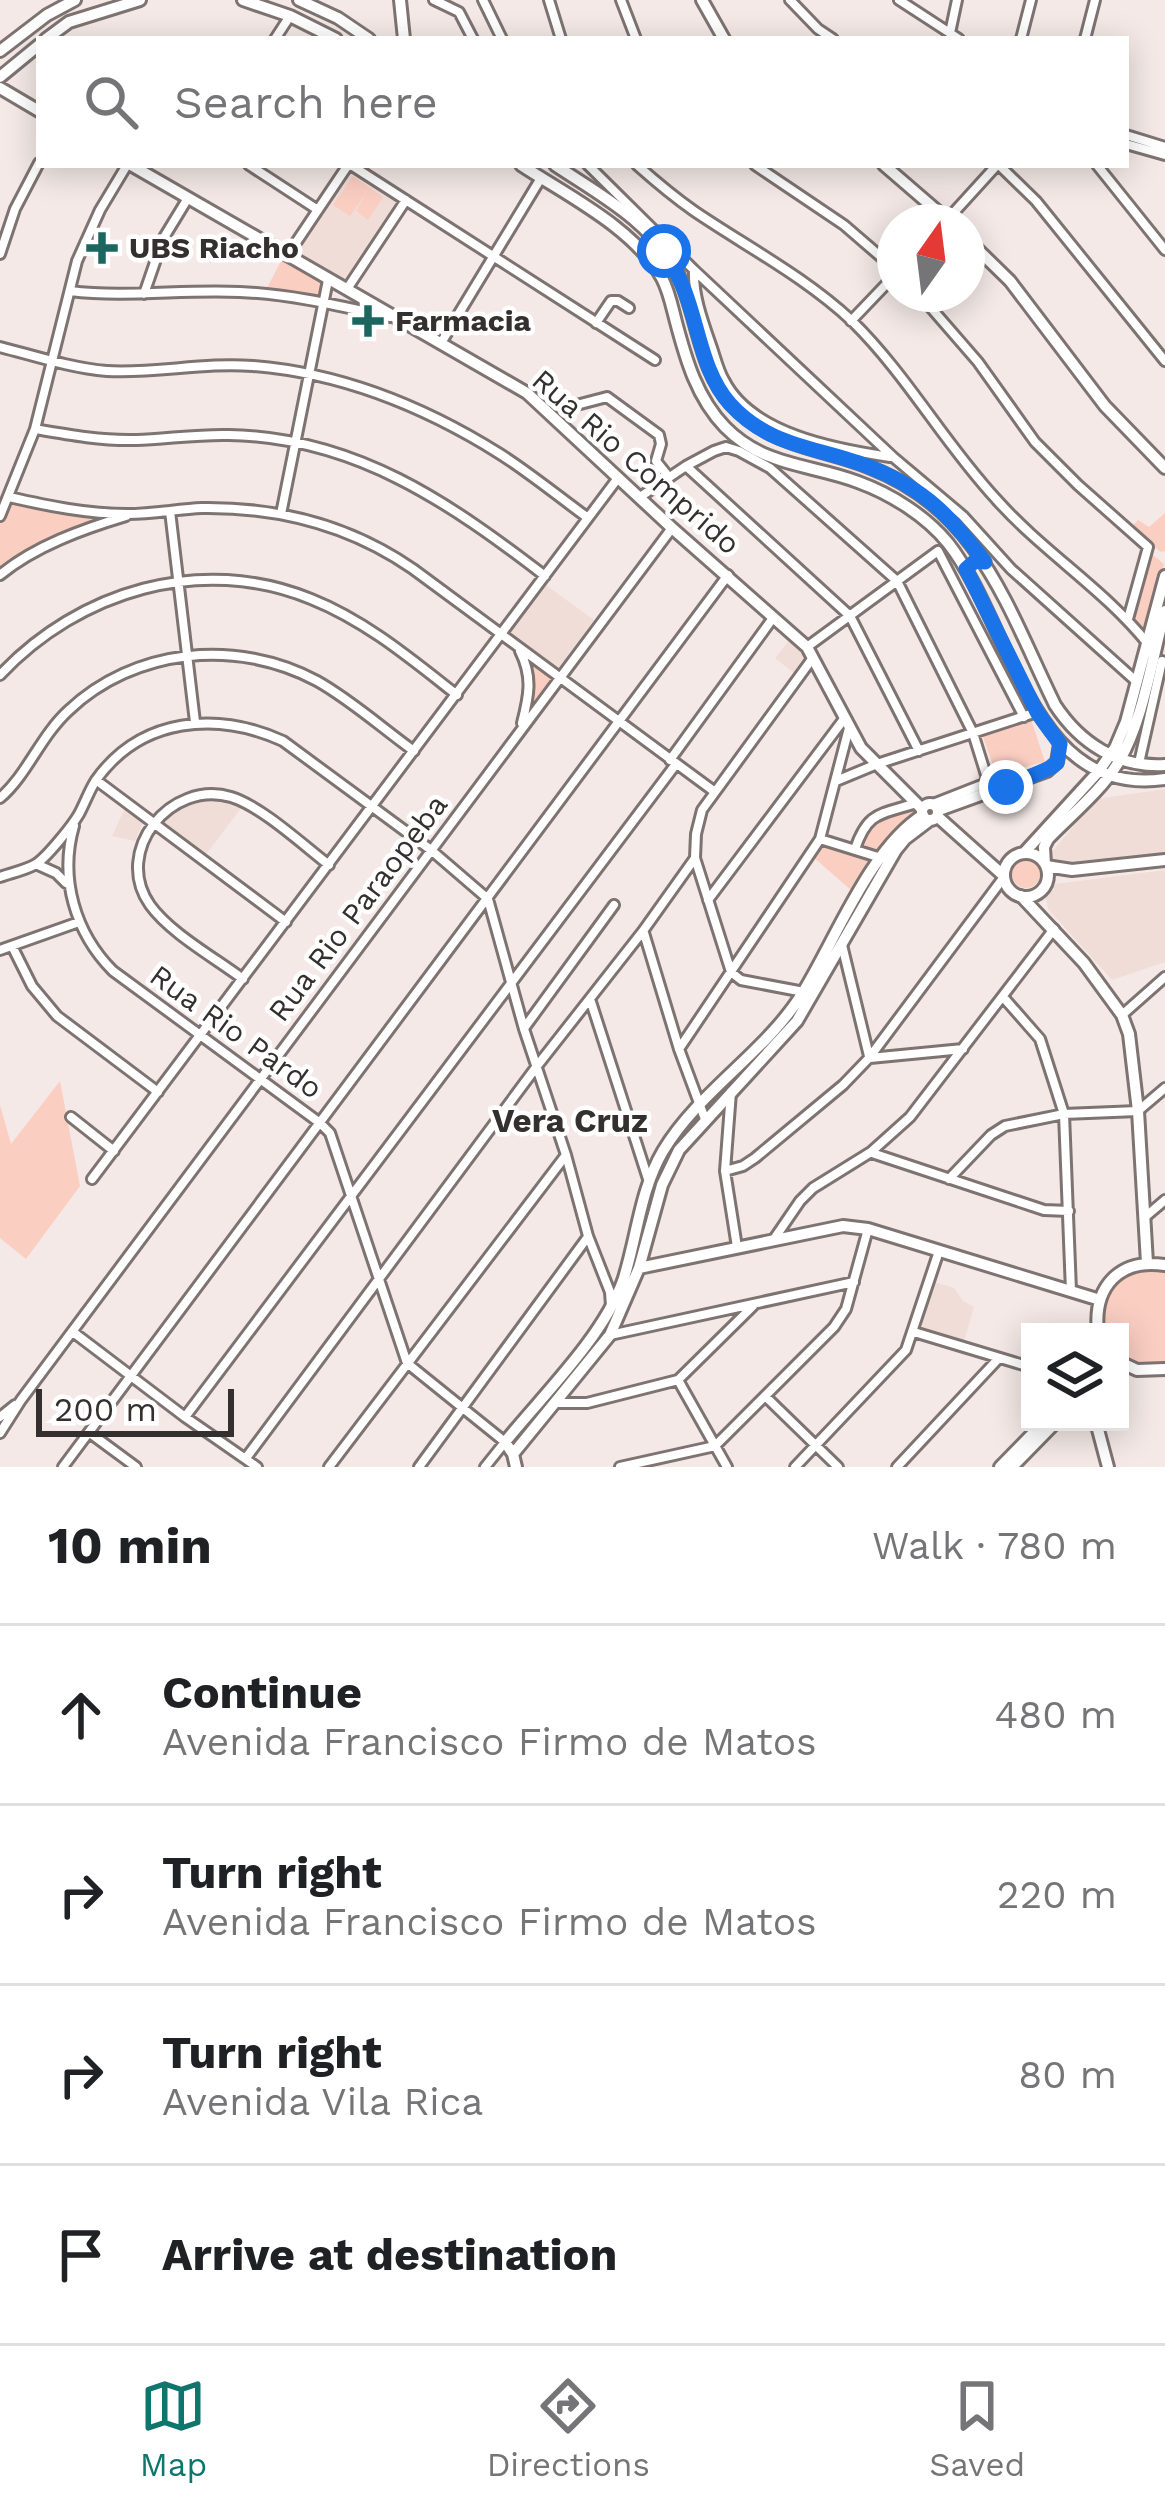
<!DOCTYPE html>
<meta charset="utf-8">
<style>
:root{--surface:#fff;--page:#f2f2f2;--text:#202124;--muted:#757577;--line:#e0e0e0;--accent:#0f766e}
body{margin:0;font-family:"Work Sans",sans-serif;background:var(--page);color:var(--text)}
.controls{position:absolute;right:36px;bottom:36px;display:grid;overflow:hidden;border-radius:0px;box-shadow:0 6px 30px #0003}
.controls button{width:108px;height:108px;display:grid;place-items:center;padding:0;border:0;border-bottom:3px solid var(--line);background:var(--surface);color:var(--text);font:60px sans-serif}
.compass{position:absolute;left:877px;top:204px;width:108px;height:108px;border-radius:50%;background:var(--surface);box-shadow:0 6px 30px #0003;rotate:14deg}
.scale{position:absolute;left:36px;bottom:30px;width:198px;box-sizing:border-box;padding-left:12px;border:6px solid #34302f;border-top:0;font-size:33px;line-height:42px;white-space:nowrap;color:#34302f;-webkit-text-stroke:9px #fff;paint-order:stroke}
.stop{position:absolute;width:36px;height:36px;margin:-27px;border:9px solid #1a73e8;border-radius:50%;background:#fff}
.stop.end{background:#1a73e8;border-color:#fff;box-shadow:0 3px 12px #0008}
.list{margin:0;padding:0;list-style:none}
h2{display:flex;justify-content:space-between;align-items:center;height:156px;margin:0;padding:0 48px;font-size:51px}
h2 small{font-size:39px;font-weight:400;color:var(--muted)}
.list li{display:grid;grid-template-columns:78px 1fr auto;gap:36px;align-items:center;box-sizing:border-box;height:180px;padding:0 48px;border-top:3px solid var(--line)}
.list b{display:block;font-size:45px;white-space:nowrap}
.list p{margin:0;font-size:39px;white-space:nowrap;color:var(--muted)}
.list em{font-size:39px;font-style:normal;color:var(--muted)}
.icon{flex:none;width:66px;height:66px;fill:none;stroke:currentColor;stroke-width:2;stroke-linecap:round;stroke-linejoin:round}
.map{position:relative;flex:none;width:1165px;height:1467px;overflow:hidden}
.search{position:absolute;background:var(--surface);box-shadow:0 6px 30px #0003;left:36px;right:36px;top:36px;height:132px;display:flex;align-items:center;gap:30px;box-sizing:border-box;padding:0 42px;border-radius:0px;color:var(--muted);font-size:45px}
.sheet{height:876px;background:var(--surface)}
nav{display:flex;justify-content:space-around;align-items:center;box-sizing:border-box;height:168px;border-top:3px solid var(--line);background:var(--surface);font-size:33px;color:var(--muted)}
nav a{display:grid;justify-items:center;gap:6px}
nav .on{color:var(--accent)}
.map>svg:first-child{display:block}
</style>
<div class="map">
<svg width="1165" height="1467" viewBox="0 0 1165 1467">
<rect width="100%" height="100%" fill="#f4e9e6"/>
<path fill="#f0ddd7" d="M347 172 397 203 345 286 295 254Z
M543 583 594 620 557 670 507 634Z
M792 637 809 654 795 674 775 658Z
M1165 789V855L1080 865 1050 861 1051 853 1096 799Z
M213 796 230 800 242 807 204 857 160 821 179 804Z
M125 808 143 822 135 841 112 836Z
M1165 870V962L1112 980 1048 909 1046 898 1055 884Z
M931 1281 954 1288 963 1301 974 1307 964 1341 922 1327 924 1305Z"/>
<path fill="#fbcec2" d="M353 176 383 197 368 220 356 211 367 192 350 216 333 205Z
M282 259 325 282 321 300 266 290Z
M11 502 95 516 94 523 73 530 0 569V522Z
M1165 513V551L1161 552 1130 529 1138 520 1149 527Z
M1149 552 1164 564 1147 636 1133 621Z
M524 654 557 679 524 722 530 700Z
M1031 719 1045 762 996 774 982 734Z
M910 807 918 815 879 853 858 847 867 821Z
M821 841 874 857 853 892 812 856Z
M1012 874a14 14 0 1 1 28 0a14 14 0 1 1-28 0Z
M60 1081 80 1186 26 1259 0 1238V1105L11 1144Z
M1142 1267 1165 1269V1367L1142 1369 1120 1358V1332H1102C1103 1294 1104 1281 1142 1267Z"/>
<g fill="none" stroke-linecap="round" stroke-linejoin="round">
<g stroke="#7d7371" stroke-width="14">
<path id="street" d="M434 0 459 12 473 39
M483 0 502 39
M549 0 561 39
M621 0 636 39
M790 0 818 29 833 39
M899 0 959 39
M950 33 957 0
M275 39 290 16
M1021 39 1031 0
M1085 39 1095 0
M1126 135 1165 147
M1126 144 1165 155
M249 165 318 210
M351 165 655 360
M588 165 694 270 893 457 963 516 1011 569 1137 682
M637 165C655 181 674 197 694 211 747 247 805 277 852 321 907 375 944 443 996 499 1043 552 1104 589 1148 644
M755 165 844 225 895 269
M999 165 1036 201 1165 361
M1097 165 1165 250
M947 220 997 165
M0 254 15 209 39 163
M287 256 348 165
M694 271C693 295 703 322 711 345 715 356 718 370 724 380 751 434 836 449 890 457
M347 289 406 200
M70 291C127 298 183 289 240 292 291 294 340 306 390 317
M144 294 163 239 188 198
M919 294 978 362 1035 442 1078 485 1148 547 1128 619
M851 321 895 275
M596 323 611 301H618L629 308
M441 343 541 178
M0 347C35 356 71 368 107 371 155 374 203 362 253 366 341 373 425 407 500 454 530 473 559 497 588 518
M565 408 607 397 659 435 661 444 656 461 668 476
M35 429C69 435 102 441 136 440 167 439 198 434 229 435 355 437 450 503 545 576
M686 466 850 616 919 751
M9 497C49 506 87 514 128 514 153 514 178 509 202 508 278 507 351 526 413 569L715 792
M640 497 686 466 714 451 726 447 739 451 770 468 897 581 973 733 987 778 984 784 933 804
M170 511 195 722
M281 514 328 280
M0 516 35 429 77 261 100 210 127 165
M0 575C35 546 83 529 126 516
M807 647 938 551 1024 717
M520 651C533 677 529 696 522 723
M0 675C79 591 201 554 311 599 366 621 411 659 457 695
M670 760 773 618
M1139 763 1162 661
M96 780 286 922
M836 781 877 764 1037 712
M0 798C27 775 40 737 68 711 134 648 237 638 317 681 351 700 382 728 414 751
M74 826C59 878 75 933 113 971L320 1123 330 1133 407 1363 505 1442 485 1467
M820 839 881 858
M855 849C868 811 880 815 916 803
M36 864 56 873 66 883
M0 877C11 873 26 870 36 864 47 857 72 826 79 814 85 803 89 791 96 780 141 717 217 711 283 741L431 850 488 899 524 1029 566 1155 588 1236 610 1292 611 1306
M708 900 844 719
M644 933 679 1049 705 1119
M842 945 869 1056
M12 946 32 986 57 1016 158 1092
M0 950 79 922
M243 979C215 958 170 933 150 905 112 851 171 779 231 797 261 806 303 845 329 865
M804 992 741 980 731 972 695 858 696 834 702 810 812 659
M1004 998 1040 1039 1064 1114 1071 1291
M591 1002 649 1182
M1122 1015 1165 977
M525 1027 614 905
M679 1049 820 839 849 728
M870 1058 963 1049
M731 1092 725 1171 737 1247
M71 1117 114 1151
M872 1153 1044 1210 1069 1211
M725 1171 743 1166 755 1158 843 1085 869 1058 1004 877
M92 1179 618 478
M949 1179 991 1135 1005 1126 1064 1114 1138 1111 1165 1088
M1145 1217 1165 1200
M774 1239 800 1201 813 1188 871 1152 910 1117 1054 929
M73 1332 185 1417 257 1467
M914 1332 1030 1367
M610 1335 854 1282
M678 1380 727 1467
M765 1396 838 1467
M556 1403H587L678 1380 753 1306
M0 1417 15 1405
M185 1417 676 764
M0 1433 21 1400 672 528
M90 1433 136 1467
M246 1458 537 1066 643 931 695 858
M63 1467 728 575
M329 1467 566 1155
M419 1467 587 1238
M620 1467 715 1446 834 1327 846 1309 868 1229
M795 1467 906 1350 939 1251
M897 1467 999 1358"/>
</g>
<g stroke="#7d7371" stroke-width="16">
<path id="secondary" d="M243 0 290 16 336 39
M299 0 338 18 369 39
M400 0 404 39
M702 0 724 39
M46 39 69 22 140 0
M0 51 47 15 75 0
M0 77 39 45
M0 88 39 111
M131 165 527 393 672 528 807 647 861 748 921 808
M521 165C568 196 634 228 662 278 669 291 672 307 676 322 686 360 697 398 725 427 764 467 811 464 858 482 891 494 926 516 948 543 1012 624 1030 799 1165 779
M555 165C600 195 652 222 677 272 698 314 698 370 732 405 774 449 820 447 871 468 979 510 1008 609 1055 705 1080 743 1118 768 1165 765
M884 165 950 222
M967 239 1010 281 1105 406 1165 468
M922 812a8 8 0 1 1 16 0a8 8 0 1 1-16 0Z
M939 810 1047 771 1057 762 1060 744
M938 817 1004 876
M1024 853 1098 772 1115 748 1126 722 1165 576
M1004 875a22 22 0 1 1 44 0a22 22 0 1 1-44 0Z
M1045 864 1044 847 1048 839C1071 815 1100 792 1118 763 1143 722 1152 658 1165 611
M1046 866 1072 870 1165 860
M1021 896 1084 963 1122 1015 1129 1034 1138 1111 1147 1263
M639 1268 843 1226 868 1229 1100 1300
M1098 1332C1093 1287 1119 1258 1165 1265
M1120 1362 1137 1370 1165 1369
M1096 1422 1108 1467
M513 1454 610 1335 639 1268 662 1185 679 1150 797 1021 896 850 905 839 930 820
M516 1467 513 1454 505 1442C543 1395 603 1337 623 1281 637 1238 640 1190 663 1151 699 1091 765 1053 802 994 835 941 870 848 923 815
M1000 1467 1044 1422
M1012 1467 1056 1422"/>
</g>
<use href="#street" stroke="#fff" stroke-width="8"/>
<use href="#secondary" stroke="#fff" stroke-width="10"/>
</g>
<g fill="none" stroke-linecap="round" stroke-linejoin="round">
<path stroke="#1a73e8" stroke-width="15" d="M664 251C672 264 680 278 685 292 699 329 703 374 730 404 771 449 821 447 872 468 926 490 951 517 985 562L975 561 966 569 1037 712 1060 744 1057 763 1052 767 1006 787"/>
</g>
<g fill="#1b665f" stroke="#fff" stroke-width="4.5">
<path d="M96 230h12v12h12v12h-12v12h-12v-12h-12v-12h12z"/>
<path d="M362 303h12v12h12v12h-12v12h-12v-12h-12v-12h12z"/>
</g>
<g text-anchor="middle" stroke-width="9" stroke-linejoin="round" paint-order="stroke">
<g font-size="30" font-weight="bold" fill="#34302f" stroke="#fff" text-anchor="start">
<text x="129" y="258">UBS Riacho</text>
<text x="395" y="331">Farmacia</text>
</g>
<g font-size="30" fill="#34302f" stroke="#fff">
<text transform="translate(636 462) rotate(41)" y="10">Rua Rio Comprido</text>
<text transform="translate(358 908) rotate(-53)" y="10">Rua Rio Paraopeba</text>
<text transform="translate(236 1032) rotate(36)" y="10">Rua Rio Pardo</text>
</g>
<g font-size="33" font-weight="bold" fill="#34302f" stroke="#fff">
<text x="570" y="1132">Vera Cruz</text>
</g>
</g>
</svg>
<div class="controls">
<button><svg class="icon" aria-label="layers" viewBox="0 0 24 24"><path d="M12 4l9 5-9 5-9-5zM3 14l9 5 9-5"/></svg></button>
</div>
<svg class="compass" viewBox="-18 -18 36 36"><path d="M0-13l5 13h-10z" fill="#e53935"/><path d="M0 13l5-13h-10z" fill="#757577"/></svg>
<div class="scale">200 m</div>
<div class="stop" style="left:664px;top:251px"></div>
<div class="stop end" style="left:1006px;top:787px"></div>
<div class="search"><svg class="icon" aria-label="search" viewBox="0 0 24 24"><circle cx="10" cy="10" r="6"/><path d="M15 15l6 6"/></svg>Search here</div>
</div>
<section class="sheet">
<h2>10 min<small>Walk · 780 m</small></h2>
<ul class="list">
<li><svg class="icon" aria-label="ahead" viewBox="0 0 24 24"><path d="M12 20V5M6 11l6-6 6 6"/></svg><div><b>Continue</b><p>Avenida Francisco Firmo de Matos</p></div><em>480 m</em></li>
<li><svg class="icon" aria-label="right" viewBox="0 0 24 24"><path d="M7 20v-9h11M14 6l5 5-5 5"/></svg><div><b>Turn right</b><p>Avenida Francisco Firmo de Matos</p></div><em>220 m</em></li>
<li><svg class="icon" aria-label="right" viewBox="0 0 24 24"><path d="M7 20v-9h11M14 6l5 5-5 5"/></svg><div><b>Turn right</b><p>Avenida Vila Rica</p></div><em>80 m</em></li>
<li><svg class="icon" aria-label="arrive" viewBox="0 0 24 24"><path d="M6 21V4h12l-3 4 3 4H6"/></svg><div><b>Arrive at destination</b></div></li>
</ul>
</section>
<nav>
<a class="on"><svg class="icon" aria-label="map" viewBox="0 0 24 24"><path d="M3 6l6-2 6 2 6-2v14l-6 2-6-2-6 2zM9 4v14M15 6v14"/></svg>Map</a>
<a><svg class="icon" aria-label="directions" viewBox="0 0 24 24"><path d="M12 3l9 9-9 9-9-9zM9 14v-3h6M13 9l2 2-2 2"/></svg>Directions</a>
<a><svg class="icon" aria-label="saved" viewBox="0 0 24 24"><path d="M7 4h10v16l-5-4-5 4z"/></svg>Saved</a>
</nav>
